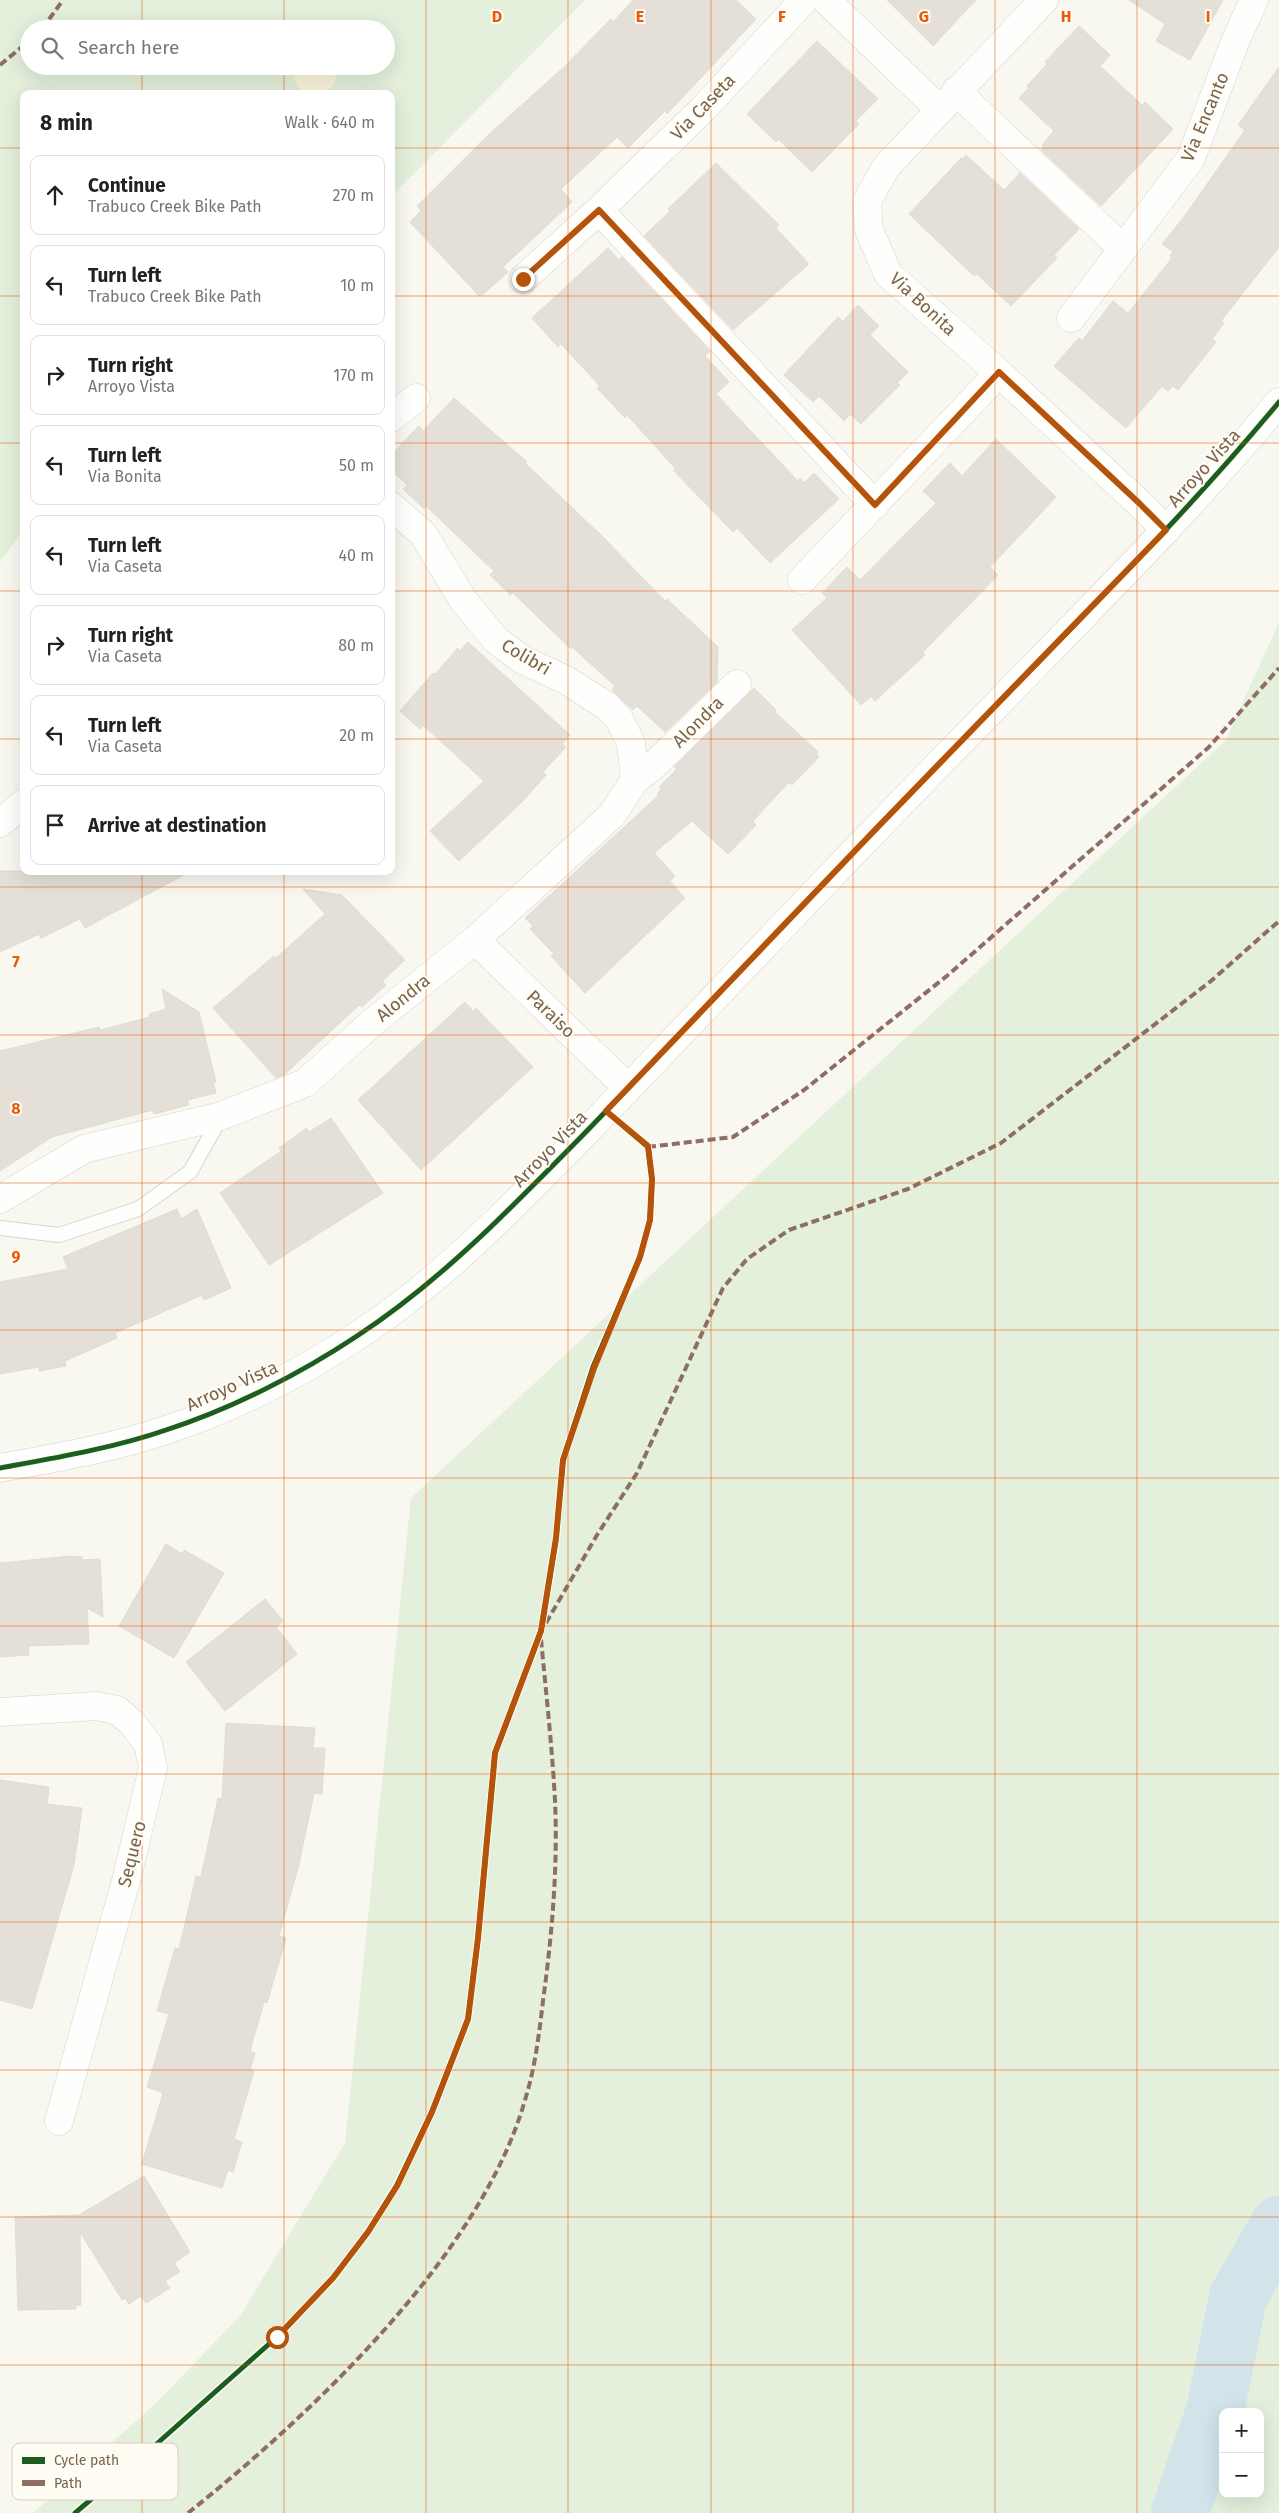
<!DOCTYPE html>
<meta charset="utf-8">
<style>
:root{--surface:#fff;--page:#f6f6f6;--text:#222;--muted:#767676;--line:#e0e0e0}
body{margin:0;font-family:"Fira Sans",sans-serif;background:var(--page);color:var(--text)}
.controls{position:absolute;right:15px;bottom:15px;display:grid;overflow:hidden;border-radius:10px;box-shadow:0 5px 20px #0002}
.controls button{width:45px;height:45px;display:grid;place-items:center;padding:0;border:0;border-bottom:1px solid var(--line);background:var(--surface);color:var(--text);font:25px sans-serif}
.stop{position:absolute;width:15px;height:15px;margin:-11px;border:4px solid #b45309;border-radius:50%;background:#fff}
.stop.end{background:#b45309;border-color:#fff;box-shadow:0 1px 5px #0008}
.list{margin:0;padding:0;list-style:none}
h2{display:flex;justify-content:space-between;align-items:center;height:65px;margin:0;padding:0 20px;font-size:21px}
h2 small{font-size:16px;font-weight:400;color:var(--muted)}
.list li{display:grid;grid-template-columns:32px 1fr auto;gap:15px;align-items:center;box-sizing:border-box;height:80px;margin:0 10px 10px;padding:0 10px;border:1px solid var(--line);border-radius:10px}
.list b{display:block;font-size:19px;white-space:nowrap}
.list p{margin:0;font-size:16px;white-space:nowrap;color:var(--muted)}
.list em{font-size:16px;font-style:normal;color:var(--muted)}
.icon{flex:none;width:28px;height:28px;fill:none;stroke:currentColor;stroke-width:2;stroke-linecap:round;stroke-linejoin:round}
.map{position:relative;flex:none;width:1279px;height:2513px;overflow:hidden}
.search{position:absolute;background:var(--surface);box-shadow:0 5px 20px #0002;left:20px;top:20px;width:375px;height:55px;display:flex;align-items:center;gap:12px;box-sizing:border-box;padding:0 18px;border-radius:28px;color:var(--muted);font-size:19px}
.panel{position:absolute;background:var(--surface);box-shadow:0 5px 20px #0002;left:20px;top:90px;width:375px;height:785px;border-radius:10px}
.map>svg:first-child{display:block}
</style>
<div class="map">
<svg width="1279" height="2513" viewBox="0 0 1279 2513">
<rect width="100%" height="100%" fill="#f8f7f0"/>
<path fill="#e4f0db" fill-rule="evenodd" d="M0 0H585L391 197V94H24V529L0 562ZM29 29H386V66H29Z
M1279 622V2513H33L155 2404 240 2316 345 2143 411 1498 1226 740ZM1223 2412H1260V2494H1223Z"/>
<path fill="#f9f6db" d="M294 66H338C337 107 289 102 294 66Z"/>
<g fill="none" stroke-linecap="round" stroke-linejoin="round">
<path stroke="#d2e3e9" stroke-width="58" d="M1180 2513 1215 2411 1238 2297 1279 2225"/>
</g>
<path fill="#e5e0d7" stroke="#e1dcd2" d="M633 0H736L756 19 667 114 665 111 628 148 617 137 561 189 572 202 503 267 508 272 480 297 410 222 421 211 417 206 485 138 564 67 611 19 613 22Z
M887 0H976L933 46Z
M1129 0H1223L1190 60 1156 41 1165 24Z
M1079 26 1110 55 1100 66 1142 105 1145 102 1173 129 1101 206 1041 150 1044 147 1042 145 1054 131 1019 98 1029 88 1027 86 1047 64 1045 62Z
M817 41 878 99 856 121 859 124 812 172 778 139 776 142 747 114Z
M1279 67V247L1221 321 1224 323 1212 339 1216 342 1178 390 1173 386 1168 391 1162 386 1126 428 1054 366 1079 338 1082 341 1113 301 1128 313 1172 258 1170 256 1173 252 1162 244 1184 217 1245 130 1238 125Z
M966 155 1004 190 1020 173 1079 229 1054 255 1057 258 1011 306 977 274 974 276 909 214 961 158 962 159Z
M716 163 779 225 776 228 809 264 733 330 644 236 670 211 668 209Z
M608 248 619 260 622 257 710 351 705 356 729 382 716 394 798 481 800 478 804 483 814 473 839 499 770 563 737 528 733 532 673 470 675 468 627 415 625 418 597 388 600 386 561 344 558 347 532 318Z
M858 305 879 326 870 335 908 372 897 383 900 385 861 424 850 414 844 421 819 396 813 402 784 375 838 317 843 321Z
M454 398 527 462 525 463 600 534 665 601 667 599 718 647 717 682 665 732 637 706 633 710 612 690 615 686 572 647 571 649 513 593 510 595 490 575 494 571 426 506 424 509 403 489 407 485 391 470V455L419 426 423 431Z
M996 439 1056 497 990 567 998 575 923 652 925 655 875 701 871 696 861 705 792 630 827 598 822 593 847 567 860 580 936 503 923 491 950 463 962 476Z
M468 642 570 735 562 744 566 747 543 772 546 775 520 804 459 861 430 831 484 781 423 725 420 729 400 711 433 673 435 674 458 648 460 651Z
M754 688 776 710 775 712 818 752 816 754 819 757 792 785 789 782 753 821 756 825 728 854 692 821 654 853 675 876 670 881 685 898 585 993 551 956 554 954 530 929 533 926 525 918 659 795 657 794 661 789 659 787 677 769 674 767Z
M0 871H191L85 928 80 919 41 938 39 934 0 952Z
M303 889 342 895 405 960 382 981 386 985 362 1007 359 1005 284 1075 276 1078 213 1008 274 956 276 958 325 914Z
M162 989 199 1012 216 1082H213L216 1093 187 1100 189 1105 154 1114 153 1110 52 1137 0 1171V1051L99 1027 100 1030 150 1017 149 1014 166 1009Z
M465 1002 473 1011 476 1008 533 1067 421 1170 358 1100Z
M331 1118 383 1193 269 1265 220 1193 281 1151 279 1148 307 1128 309 1132Z
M177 1209 181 1219 197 1209 231 1288 204 1300 202 1295 115 1333 117 1338 65 1361 66 1366 39 1371V1367L0 1374V1282L68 1269 63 1257Z
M166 1544 182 1554 184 1550 224 1573 174 1658 119 1626Z
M71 1556 82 1557V1560L100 1559 103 1617 87 1608 89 1644 28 1646 29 1655 0 1657V1563Z
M265 1599 283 1621 276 1627 297 1654 225 1711 186 1662Z
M226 1723 315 1728 313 1748H325L322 1794 314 1793 299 1864 279 1936 286 1938 267 2003 264 2002 250 2051 255 2053 250 2070 254 2071 234 2139 242 2142 233 2172 228 2170 222 2188 142 2164 163 2093 147 2087 169 2014 157 2011 175 1948 179 1949 196 1876 201 1877 218 1798 222 1799Z
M0 1780 49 1787 47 1804 82 1808 74 1865 32 2009 0 2000Z
M144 2176 190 2252 174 2263 180 2272 165 2281 170 2288 146 2303 141 2296 129 2304 125 2298 122 2300 80 2232 81 2305H76V2309L18 2310 15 2217 79 2215Z"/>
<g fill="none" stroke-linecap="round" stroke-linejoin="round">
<g stroke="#d8d4ce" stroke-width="16">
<path id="lane" d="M0 1228 59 1235 138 1209 190 1172 221 1117"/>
</g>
<g stroke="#d8d4ce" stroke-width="29">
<path id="street" d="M826 0 939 109
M1044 0 886 167 867 201 869 230 888 274 999 373 1139 503 1166 530
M956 91 1122 248
M599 210 875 505
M523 279 599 210 704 108 804 0
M1071 318 1191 158 1235 42 1254 0
M391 418 416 398
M391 506 423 534 463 600 496 640 523 660 566 680 608 707 619 719 631 743 635 780
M802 580 999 373
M0 823 24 803
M475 940 628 1088
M0 1199 84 1149 221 1116 305 1083 373 1022 475 940 612 815 635 780 654 765 737 684
M0 1712 96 1706 117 1710 132 1723 148 1744 153 1768 127 1877 59 2121"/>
</g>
<g stroke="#d7d3cb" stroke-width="29">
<path id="secondary" d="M0 1468C55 1458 114 1448 166 1430 231 1409 300 1374 357 1336 441 1281 510 1209 580 1138 655 1061 729 982 804 904 886 818 970 732 1053 647 1131 567 1208 488 1279 402"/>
</g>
<use href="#lane" stroke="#fefefd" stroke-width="14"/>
<use href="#street" stroke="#fefefd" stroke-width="28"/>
<use href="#secondary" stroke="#fefefd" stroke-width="28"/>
<path stroke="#8d6e63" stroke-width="4" stroke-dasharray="8 4" stroke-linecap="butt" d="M42 29 63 0
M0 65 29 41
M648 1147 733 1137 804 1090 948 975 1209 747 1279 668
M546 1623 597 1535 637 1473 723 1288 747 1259 789 1230 908 1189 1001 1143 1211 981 1279 921
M188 2513C311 2415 481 2255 525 2100 535 2068 539 2035 543 2001 552 1935 558 1867 555 1800 552 1746 546 1692 541 1639"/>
<g stroke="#fefcf3" stroke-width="8">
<path id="cycleway" d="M0 1468C55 1458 114 1448 166 1430 231 1409 300 1374 357 1336 441 1281 510 1209 580 1138 655 1061 729 982 804 904 886 818 970 732 1053 647 1131 567 1208 488 1279 402
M75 2513 152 2448 277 2337 333 2278 368 2232 397 2185 432 2112 468 2019 478 1938 495 1753 541 1631 556 1539 563 1460 593 1367 640 1257 650 1220 652 1179 648 1147 606 1111"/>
</g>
<use href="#cycleway" stroke="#1b5e20" stroke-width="5"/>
</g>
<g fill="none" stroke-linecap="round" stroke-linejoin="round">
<path stroke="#b45309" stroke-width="6" d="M277 2337 333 2278 368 2232 397 2186 432 2112 468 2019 478 1938 495 1753 541 1631 556 1538 563 1460 594 1368 640 1257 650 1220 652 1179 648 1146 606 1111 872 833 1166 530 1139 503 999 372 875 505 599 210 523 279"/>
</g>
<path fill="none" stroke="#e8590c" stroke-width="1" stroke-opacity="0.55" d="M142 0V29M284 0V29M426 0V2513M568 0V2513M711 0V2513M853 0V2513M995 0V2513M1137 0V2513M142 66V94M284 66V94M0 148H24M391 148H1279M0 296H24M391 296H1279M0 443H24M391 443H1279M0 591H24M391 591H1279M0 739H24M391 739H1279M142 871V2513M284 871V2513M0 887H1279M0 1035H1279M0 1183H1279M0 1330H1279M0 1478H1279M0 1626H1279M0 1774H1279M0 1922H1279M0 2070H1279M0 2217H1279M0 2365H1279"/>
<g text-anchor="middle" stroke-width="4" stroke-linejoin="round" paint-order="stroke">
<g font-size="18" fill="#78644f" stroke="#fefcf3">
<text transform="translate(703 107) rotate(-46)" y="6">Via Caseta</text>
<text transform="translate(1205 117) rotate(-67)" y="6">Via Encanto</text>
<text transform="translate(923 304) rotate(43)" y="6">Via Bonita</text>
<text transform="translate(1204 468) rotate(-48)" y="6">Arroyo Vista</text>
<text transform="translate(526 657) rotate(30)" y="6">Colibri</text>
<text transform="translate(698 722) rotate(-45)" y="6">Alondra</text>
<text transform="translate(403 998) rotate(-39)" y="6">Alondra</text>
<text transform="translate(551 1014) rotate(44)" y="6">Paraiso</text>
<text transform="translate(550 1149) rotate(-46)" y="6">Arroyo Vista</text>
<text transform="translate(232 1386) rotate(-24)" y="6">Arroyo Vista</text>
<text transform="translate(132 1854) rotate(-76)" y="6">Sequero</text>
</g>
</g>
<rect x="12" y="2443" width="166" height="57" rx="8" fill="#fefcf3" stroke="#d6cec2" stroke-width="1"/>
<rect x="22" y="2457" width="23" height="7" fill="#1b5e20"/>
<rect x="22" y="2480" width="23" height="6" fill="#8d6e63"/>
<g font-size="14" fill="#78644f">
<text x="54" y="2465">Cycle path</text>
<text x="54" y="2488">Path</text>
</g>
<g font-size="16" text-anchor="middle" font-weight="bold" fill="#e8590c" stroke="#fefcf3" stroke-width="4" stroke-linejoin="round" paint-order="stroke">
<text x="497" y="22">D</text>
<text x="640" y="22">E</text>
<text x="782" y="22">F</text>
<text x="924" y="22">G</text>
<text x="1066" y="22">H</text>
<text x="1208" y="22">I</text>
<text x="16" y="967">7</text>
<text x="16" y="1114">8</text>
<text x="16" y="1262">9</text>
</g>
</svg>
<div class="controls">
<button>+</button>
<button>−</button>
</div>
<div class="stop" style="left:277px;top:2337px"></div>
<div class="stop end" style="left:523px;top:279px"></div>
<div class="search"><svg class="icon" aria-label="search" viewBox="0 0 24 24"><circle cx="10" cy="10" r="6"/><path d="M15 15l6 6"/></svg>Search here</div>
<section class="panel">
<h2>8 min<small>Walk · 640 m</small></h2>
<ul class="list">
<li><svg class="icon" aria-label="ahead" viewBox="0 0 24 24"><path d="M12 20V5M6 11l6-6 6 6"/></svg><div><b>Continue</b><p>Trabuco Creek Bike Path</p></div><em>270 m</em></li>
<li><svg class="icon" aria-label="left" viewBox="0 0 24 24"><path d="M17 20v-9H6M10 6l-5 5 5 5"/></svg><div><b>Turn left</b><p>Trabuco Creek Bike Path</p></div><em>10 m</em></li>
<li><svg class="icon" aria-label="right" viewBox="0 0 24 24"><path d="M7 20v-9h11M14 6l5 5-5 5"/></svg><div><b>Turn right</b><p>Arroyo Vista</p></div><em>170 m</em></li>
<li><svg class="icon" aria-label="left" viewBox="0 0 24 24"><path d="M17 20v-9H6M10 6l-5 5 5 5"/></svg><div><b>Turn left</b><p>Via Bonita</p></div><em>50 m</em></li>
<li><svg class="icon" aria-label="left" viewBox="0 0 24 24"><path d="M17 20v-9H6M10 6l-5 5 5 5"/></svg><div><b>Turn left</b><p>Via Caseta</p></div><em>40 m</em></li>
<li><svg class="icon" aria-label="right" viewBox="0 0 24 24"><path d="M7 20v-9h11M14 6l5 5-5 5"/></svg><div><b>Turn right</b><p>Via Caseta</p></div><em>80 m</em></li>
<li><svg class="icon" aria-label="left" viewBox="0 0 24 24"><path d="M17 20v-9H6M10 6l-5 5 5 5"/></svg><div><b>Turn left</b><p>Via Caseta</p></div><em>20 m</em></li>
<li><svg class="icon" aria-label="arrive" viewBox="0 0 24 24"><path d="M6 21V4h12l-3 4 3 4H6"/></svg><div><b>Arrive at destination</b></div></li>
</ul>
</section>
</div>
